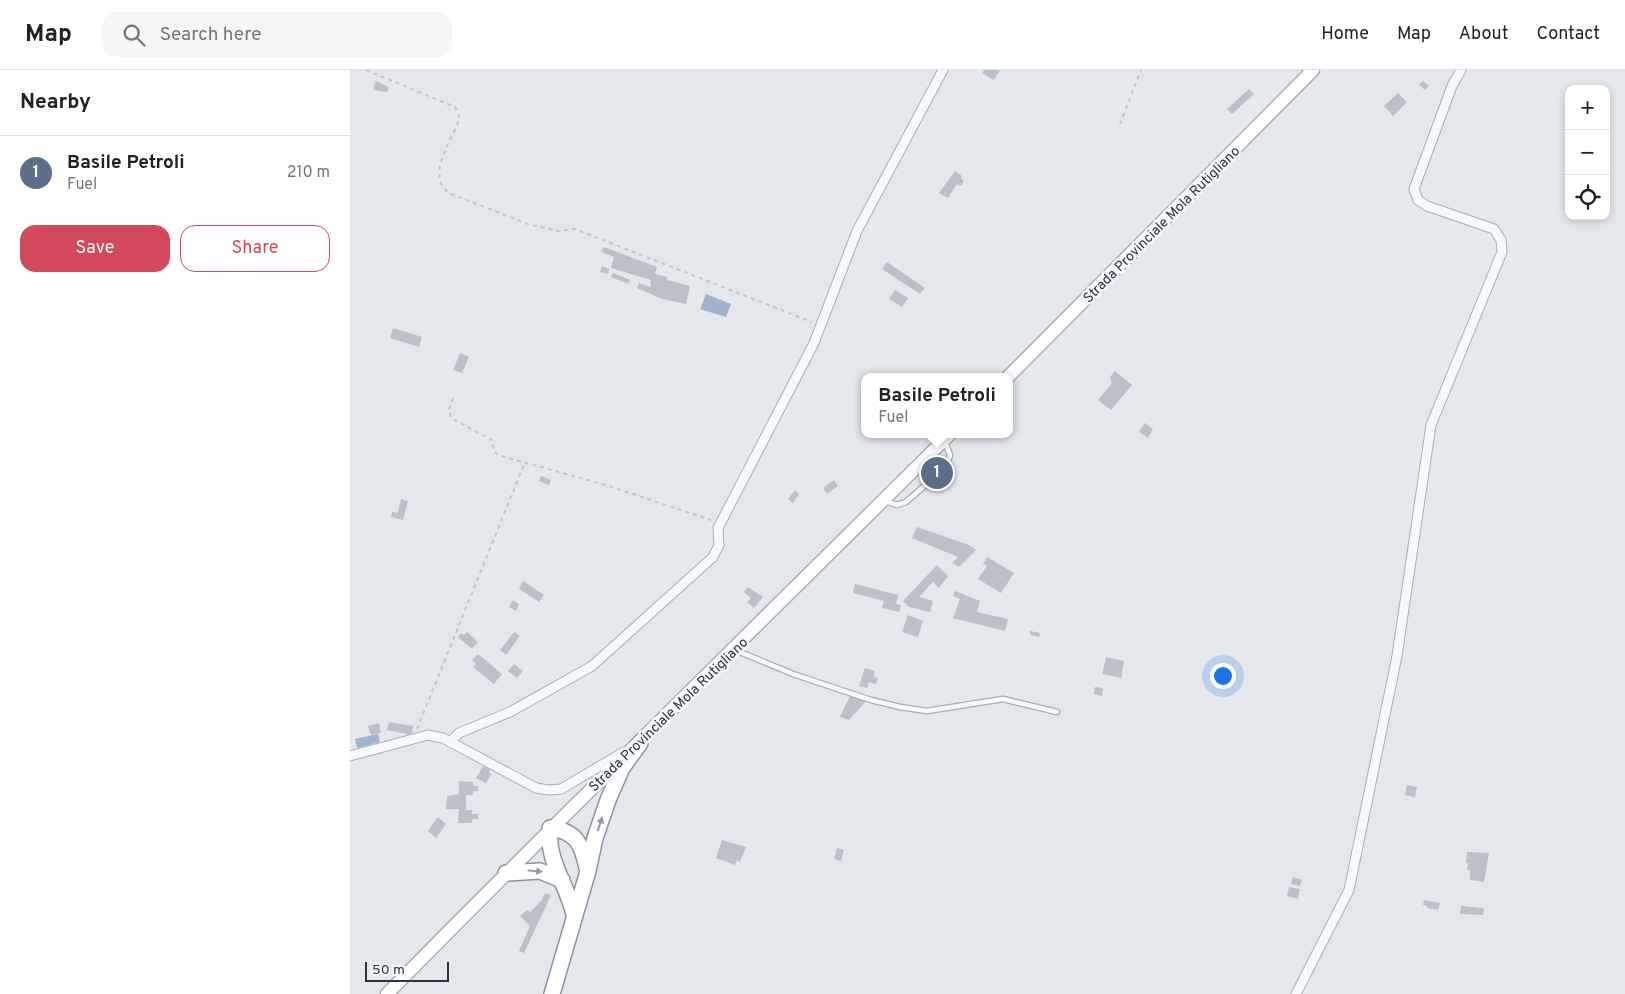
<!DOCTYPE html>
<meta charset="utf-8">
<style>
:root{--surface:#fff;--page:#f6f6f6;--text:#222;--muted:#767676;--line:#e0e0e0;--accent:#d1495b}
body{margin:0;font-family:Overpass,sans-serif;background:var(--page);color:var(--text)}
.controls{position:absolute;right:15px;top:15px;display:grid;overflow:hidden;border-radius:10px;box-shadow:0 2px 8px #0003}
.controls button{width:45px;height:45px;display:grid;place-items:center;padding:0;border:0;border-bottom:1px solid var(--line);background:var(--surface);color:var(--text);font:25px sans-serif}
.scale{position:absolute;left:15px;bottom:12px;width:84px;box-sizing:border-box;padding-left:5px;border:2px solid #2b3445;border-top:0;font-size:14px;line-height:18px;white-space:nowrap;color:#2b3445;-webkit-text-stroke:4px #f4f6f9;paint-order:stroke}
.you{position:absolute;left:872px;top:605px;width:18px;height:18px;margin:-12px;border:4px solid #fff;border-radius:50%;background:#1a73e8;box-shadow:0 0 0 8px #1a73e833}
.badge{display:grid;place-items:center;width:32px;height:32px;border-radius:50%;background:var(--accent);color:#fff;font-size:16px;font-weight:700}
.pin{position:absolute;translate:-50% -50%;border:2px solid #fff;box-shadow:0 1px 5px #0006}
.popup{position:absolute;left:511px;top:303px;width:152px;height:65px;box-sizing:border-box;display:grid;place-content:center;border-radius:10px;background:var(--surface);filter:drop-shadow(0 1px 4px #0005);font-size:16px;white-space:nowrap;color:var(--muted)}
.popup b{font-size:19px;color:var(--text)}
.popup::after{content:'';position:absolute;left:50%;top:100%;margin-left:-10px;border:10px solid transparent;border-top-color:var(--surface)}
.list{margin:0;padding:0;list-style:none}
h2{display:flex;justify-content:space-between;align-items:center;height:65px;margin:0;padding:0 20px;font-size:21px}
h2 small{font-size:16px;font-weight:400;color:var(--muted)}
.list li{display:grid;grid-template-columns:32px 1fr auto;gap:15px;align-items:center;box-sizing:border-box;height:75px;padding:0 20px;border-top:1px solid var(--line)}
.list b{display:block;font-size:19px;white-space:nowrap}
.list p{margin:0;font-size:16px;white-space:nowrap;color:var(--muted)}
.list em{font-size:16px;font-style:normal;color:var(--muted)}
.actions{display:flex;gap:10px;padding:15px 20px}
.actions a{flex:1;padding:11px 0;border:1px solid var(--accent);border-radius:15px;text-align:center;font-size:18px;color:var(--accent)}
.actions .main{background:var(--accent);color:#fff}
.icon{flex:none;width:28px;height:28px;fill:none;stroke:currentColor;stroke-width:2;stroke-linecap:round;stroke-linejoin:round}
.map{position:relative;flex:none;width:1275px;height:924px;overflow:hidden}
header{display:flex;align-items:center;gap:30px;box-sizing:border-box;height:70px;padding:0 25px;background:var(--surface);border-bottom:1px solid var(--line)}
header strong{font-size:24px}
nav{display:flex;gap:28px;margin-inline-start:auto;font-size:18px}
.search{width:350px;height:45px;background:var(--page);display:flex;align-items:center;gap:12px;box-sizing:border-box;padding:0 18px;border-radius:15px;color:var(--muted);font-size:19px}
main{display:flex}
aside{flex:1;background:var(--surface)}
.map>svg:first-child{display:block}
</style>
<header>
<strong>Map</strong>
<div class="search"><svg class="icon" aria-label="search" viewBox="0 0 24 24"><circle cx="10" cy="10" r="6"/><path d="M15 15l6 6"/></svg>Search here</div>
<nav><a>Home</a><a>Map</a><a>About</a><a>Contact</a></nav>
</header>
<main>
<aside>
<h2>Nearby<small></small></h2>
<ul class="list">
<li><span class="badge" style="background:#5c6f8a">1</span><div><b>Basile Petroli</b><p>Fuel</p></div><em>210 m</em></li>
</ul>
<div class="actions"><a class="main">Save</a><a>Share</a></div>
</aside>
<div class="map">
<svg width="1275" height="924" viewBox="0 0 1275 924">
<rect width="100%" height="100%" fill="#e4e7ec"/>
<path fill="#9fb4cc" d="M356 224 381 234 376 247 350 239Z
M28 664 30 672 7 678 5 669Z"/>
<path fill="#bbc0ca" d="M634 0H650L644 10 632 3Z
M26 11 39 17 37 22 23 20Z
M1073 11 1079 16 1075 20 1069 15Z
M899 19 904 24 882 44 877 39Z
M1048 23 1057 32 1043 46 1034 36Z
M605 101 612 106 611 108 614 111 611 116 607 114 598 128 589 123Z
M254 177 307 197 305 204 317 207V210L340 216 336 234 312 229 287 218 289 213 300 217 301 210 261 198 264 187 251 182Z
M537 192 575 218 570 224 532 199Z
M252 196 259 199 258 204 250 202Z
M263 203 280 210 278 214 261 207Z
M545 220 558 228 552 237 539 229Z
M43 258 72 267 69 277 40 268Z
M110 283 119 287 112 303 103 300Z
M765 301 782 315 761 340 748 330 762 313 760 307Z
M795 353 803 359 798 368 789 362Z
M586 394 595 404 588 411 578 402Z
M191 406 201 410 199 415 189 411Z
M484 410 488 416 477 424 473 418Z
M445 420 449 424 443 433 438 429Z
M51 429 58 431 53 450 41 447 42 442 48 443Z
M567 457 619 475 626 480 609 497 602 493 608 487 562 468Z
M637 487 664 503 651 523 628 509 637 496 633 494Z
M587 495 598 506 589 518 583 512 569 527 583 531 580 542 559 537 553 531Z
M173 511 194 525 189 532 169 519Z
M505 514 548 525 546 534 551 535 549 542 532 538 534 531 503 523Z
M398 517 413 527 404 538 397 532 401 528 394 522Z
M605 521 630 531 627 542 658 549 655 561 603 548 610 529 603 526Z
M163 530 169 534 166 541 159 537Z
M558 545 573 551 568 567 552 562Z
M680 561 690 563 689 567 680 565Z
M117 562 128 572 122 579 108 567 111 563 114 565Z
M164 562 170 566 156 585 150 580Z
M128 584 152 604 144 614 123 597 126 594 122 590Z
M756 587 774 591 771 608 752 604Z
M164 594 173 601 167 608 158 601Z
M515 598 525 601 524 607 528 608 526 614 519 612 517 618 509 616Z
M745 617 753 618 752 626 744 624Z
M500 626 517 630 499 650 490 647Z
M39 652 63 656 62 665 37 660Z
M29 653 31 663 21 665 18 656Z
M133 696 140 700 139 703 142 704 136 713 126 708Z
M109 711 123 712V716H128V721H123V725H116V740H122V744H128V749H122V753H108L109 739H96L97 726 109 724Z
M1057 715 1067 717 1065 727 1055 725Z
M88 747 96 754 86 768 78 761Z
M372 770 396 777 390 792 387 790 385 795 366 788Z
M487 778 494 780 491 791 484 789Z
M1117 782 1139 783 1134 812 1120 810V800H1117L1118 793H1116Z
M943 807 952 810 950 816 941 814Z
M939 817 950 819 948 829 937 826Z
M195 823 201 825 174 883 169 881 180 856 170 846 177 840 180 842 192 830Z
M1074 830 1090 833 1088 840 1077 838V836L1073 835Z
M1111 836 1134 838 1133 845 1110 844Z"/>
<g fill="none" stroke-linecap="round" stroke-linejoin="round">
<g stroke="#a9aeb7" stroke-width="7">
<path id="service" d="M535 431 547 435 556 432 596 397 600 385 595 372
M385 580 443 604 521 630 550 637 577 641 653 629 707 642"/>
</g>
<g stroke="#a9aeb7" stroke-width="11">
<path id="minor" d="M100 672 109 663 160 642 242 596 363 487 369 475 368 458 464 273 507 161 593 0
M0 686 78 665 93 668 186 718 199 720 211 719 274 682
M946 924 999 820 1047 586 1081 355 1152 182 1151 170 1144 159 1077 136 1068 130 1064 119 1102 16 1111 0"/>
</g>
<g stroke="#a9aeb7" stroke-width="15">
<path id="secondary" d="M658 307 963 0
M37 924C223 735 412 551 600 364"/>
</g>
<g stroke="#8b94a3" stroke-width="18">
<path id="trunk" d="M156 803 190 801 212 810
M224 844C217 814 196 790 200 758 226 761 232 774 237 798
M202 924 238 801 245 768 258 730 272 698 290 673"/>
</g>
<path stroke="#c2c5cb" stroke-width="2" stroke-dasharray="4 4" stroke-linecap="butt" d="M16 0 105 37 109 45 108 53C99 74 75 109 101 124L178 154 208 161 225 159 462 252
M770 54 791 0
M103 328 99 339 101 348 142 370 144 381 148 385 259 416 361 450
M67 659 175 392"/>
<use href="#service" stroke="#f7f8fa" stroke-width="4.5"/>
<use href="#minor" stroke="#f7f8fa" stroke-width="9"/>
<use href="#secondary" stroke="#fff" stroke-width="12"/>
<use href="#trunk" stroke="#fff" stroke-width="15"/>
</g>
<defs><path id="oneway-solid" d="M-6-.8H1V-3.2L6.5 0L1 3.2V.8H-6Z" transform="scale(1.25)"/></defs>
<g fill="#959aa2">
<use href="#oneway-solid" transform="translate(250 754) rotate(-71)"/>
<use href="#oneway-solid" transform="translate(185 801) rotate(6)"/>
</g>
<g text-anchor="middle" stroke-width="5" stroke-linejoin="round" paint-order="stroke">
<g font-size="14" fill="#2b3445" stroke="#f4f6f9">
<text transform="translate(811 154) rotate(-45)" y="5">Strada Provinciale Mola Rutigliano</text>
<text transform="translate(318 644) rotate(-44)" y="5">Strada Provinciale Mola Rutigliano</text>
</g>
</g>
</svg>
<div class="controls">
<button>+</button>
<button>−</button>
<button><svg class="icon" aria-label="locate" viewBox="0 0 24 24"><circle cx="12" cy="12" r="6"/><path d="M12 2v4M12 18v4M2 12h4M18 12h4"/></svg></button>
</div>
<div class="scale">50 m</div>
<div class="you"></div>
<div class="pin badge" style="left:587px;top:403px;background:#5c6f8a">1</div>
<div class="popup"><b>Basile Petroli</b>Fuel</div>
</div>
</main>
